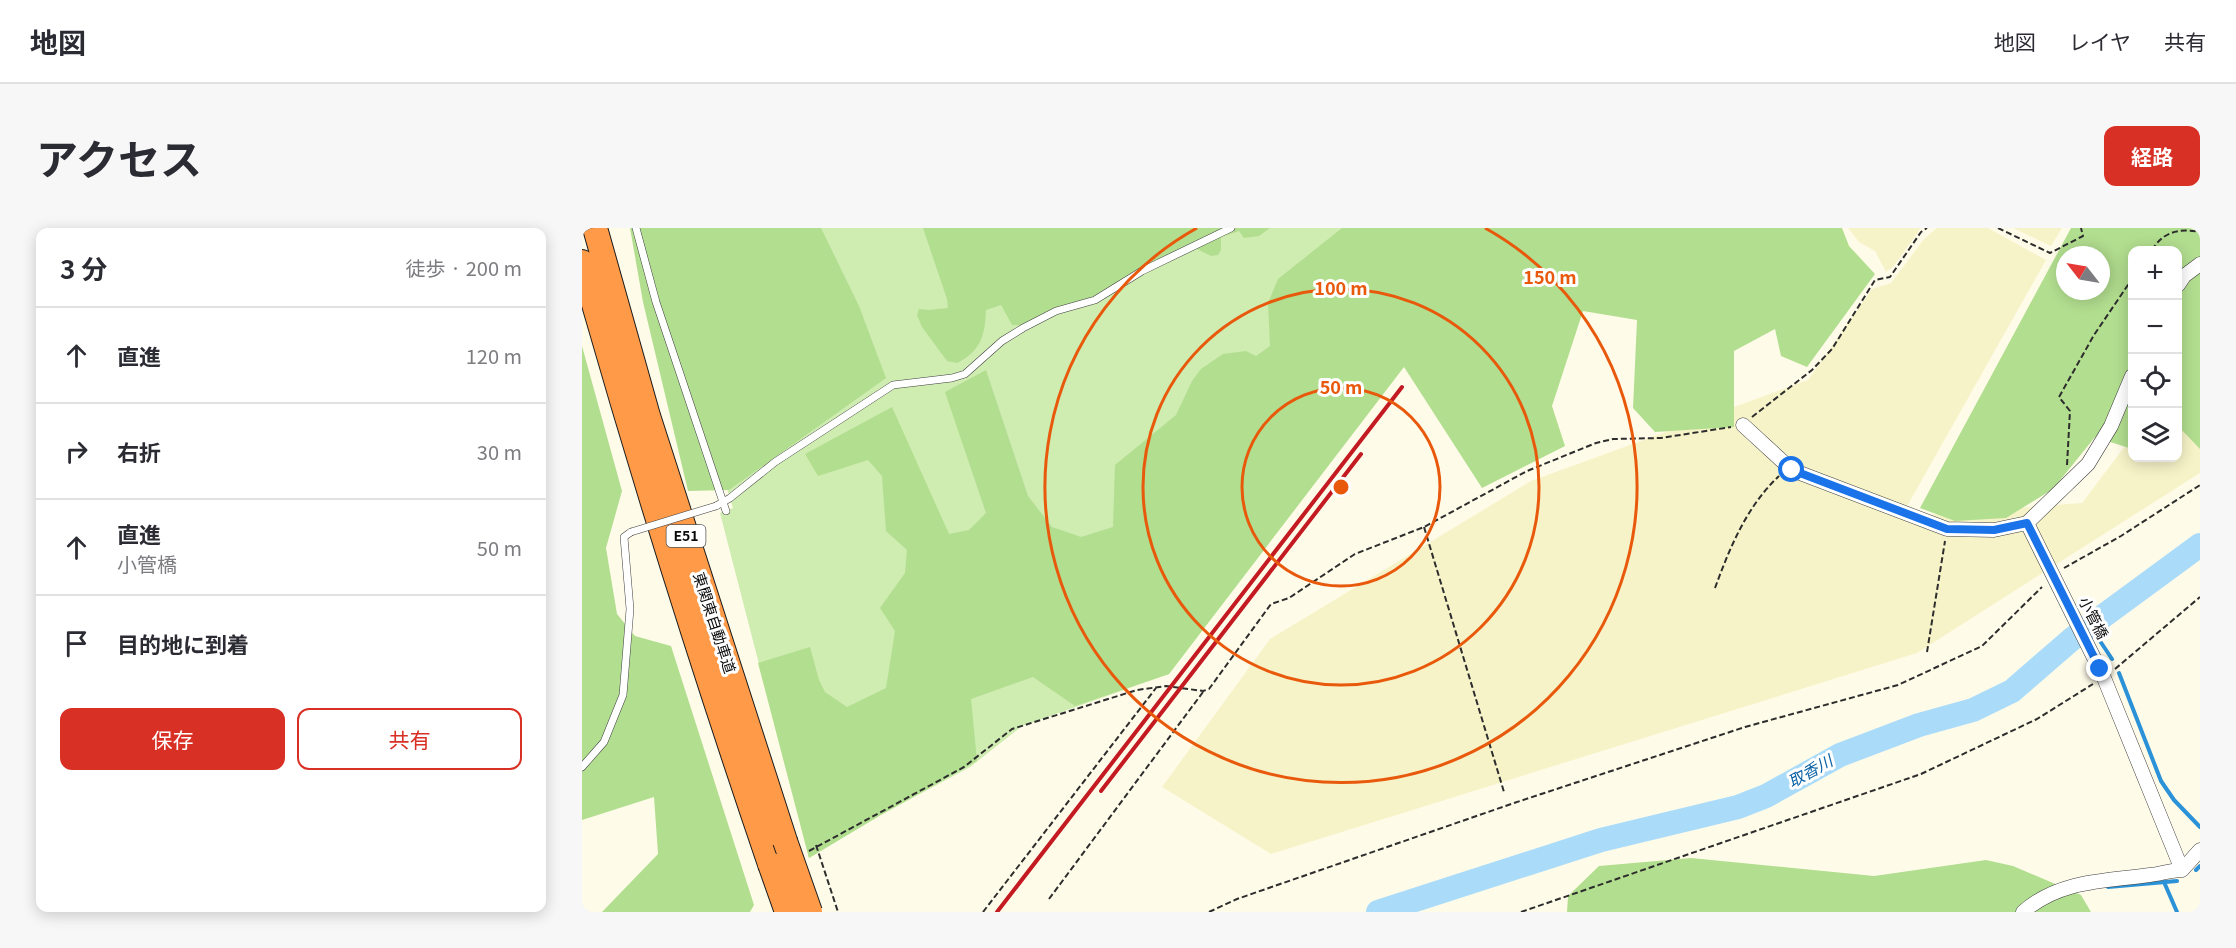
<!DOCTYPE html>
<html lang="ja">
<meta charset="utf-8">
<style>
:root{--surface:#fff;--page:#f7f7f7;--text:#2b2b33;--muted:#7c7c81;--line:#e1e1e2;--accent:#d93025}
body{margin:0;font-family:Georgia,"Noto Sans JP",serif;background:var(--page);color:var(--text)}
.controls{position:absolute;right:18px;top:18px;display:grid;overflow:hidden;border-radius:12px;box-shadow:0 3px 15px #0003}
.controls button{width:54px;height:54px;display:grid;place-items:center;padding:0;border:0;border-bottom:2px solid var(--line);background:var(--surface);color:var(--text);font:30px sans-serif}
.compass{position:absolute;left:1474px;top:18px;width:54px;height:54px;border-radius:50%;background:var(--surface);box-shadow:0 3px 15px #0003;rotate:301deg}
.stop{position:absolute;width:18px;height:18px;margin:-14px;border:4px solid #1a73e8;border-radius:50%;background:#fff}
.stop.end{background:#1a73e8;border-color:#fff;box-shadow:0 2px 6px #0008}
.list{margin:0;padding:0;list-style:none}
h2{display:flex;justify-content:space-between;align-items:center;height:78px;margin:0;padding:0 24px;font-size:26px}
h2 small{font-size:20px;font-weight:400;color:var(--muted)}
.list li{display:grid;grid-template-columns:39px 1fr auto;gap:18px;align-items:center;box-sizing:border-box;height:96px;padding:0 24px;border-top:2px solid var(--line)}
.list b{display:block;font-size:22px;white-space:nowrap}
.list p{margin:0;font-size:20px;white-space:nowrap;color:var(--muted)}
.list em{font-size:20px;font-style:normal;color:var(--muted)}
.actions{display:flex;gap:12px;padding:18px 24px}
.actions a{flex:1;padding:14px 0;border:2px solid var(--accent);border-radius:12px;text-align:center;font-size:21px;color:var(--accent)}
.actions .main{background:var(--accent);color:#fff}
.icon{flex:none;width:33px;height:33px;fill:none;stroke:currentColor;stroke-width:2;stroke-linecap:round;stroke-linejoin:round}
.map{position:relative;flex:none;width:1618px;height:684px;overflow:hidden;border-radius:12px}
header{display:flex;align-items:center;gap:36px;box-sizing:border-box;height:84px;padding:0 30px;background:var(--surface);border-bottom:2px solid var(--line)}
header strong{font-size:28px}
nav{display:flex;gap:33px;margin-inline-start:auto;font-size:21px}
.intro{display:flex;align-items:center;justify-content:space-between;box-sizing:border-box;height:144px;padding:0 36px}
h1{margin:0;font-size:42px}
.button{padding:15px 27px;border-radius:12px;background:var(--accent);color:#fff;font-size:21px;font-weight:700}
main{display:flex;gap:36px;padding:0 36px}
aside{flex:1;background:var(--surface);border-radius:12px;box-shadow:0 3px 15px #0003}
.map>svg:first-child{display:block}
</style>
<header>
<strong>地図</strong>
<nav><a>地図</a><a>レイヤ</a><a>共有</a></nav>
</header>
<div class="intro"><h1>アクセス</h1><a class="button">経路</a></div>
<main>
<aside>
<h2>3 分<small>徒歩 · 200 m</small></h2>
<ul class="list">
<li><svg class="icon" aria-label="ahead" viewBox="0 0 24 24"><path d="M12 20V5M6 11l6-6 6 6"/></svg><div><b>直進</b></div><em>120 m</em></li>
<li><svg class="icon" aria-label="right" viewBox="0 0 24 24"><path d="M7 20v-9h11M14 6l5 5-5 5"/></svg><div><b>右折</b></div><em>30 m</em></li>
<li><svg class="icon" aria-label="ahead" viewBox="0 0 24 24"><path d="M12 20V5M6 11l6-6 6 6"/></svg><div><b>直進</b><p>小管橋</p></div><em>50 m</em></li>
<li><svg class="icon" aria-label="arrive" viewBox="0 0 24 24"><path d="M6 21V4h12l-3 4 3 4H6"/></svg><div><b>目的地に到着</b></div></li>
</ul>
<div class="actions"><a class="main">保存</a><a>共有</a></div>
</aside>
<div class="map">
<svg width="1618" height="684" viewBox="0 0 1618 684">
<rect width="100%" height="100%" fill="#fffbe9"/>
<path fill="#f7f3c8" d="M1266 0H1339L1311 39 1304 44 1293 23 1277 14Z
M1355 0H1406L1464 32 1319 289 1500 275 1550 209V230H1596V151L1618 122V245L1335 425 689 626 580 559 688 411 949 253 1226 152 1290 61 1309 55 1342 11Z
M1431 0H1480L1469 18Z"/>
<path fill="#cfecb1" d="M67 0H927L587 446 440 498 388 539 297 588 227 630 138 285 151 280 78 48Z"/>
<path fill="#b2de8f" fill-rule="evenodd" d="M48 0H239L277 78 304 150 147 262 106 263 61 74Z
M341 0H688L677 8 662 10 657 3 639 9V22L636 27 629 28 613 20 542 51 530 65 441 97H430L419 77 404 82C403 107 399 123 375 135L365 133 340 99 335 87 337 81 347 82 366 80 365 71Z
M760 0H1260L1267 18 1293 46 1225 139 1199 128 1193 101 1152 123V199L1073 204 1051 180 1055 92 1001 83 970 178 983 218 900 260 822 139 587 446 493 478 451 449 389 471 395 533 297 588 227 630 176 435 228 419 237 452 243 464 265 479 304 460 313 403 298 380 323 345 325 322 304 303 300 248 286 232 236 248 223 226 310 179 367 306 387 302 404 285 363 164 404 142 446 268 470 299 499 309 531 299 533 237 594 187 610 153 619 141 641 126 664 123 674 128 688 118 686 75 696 51Z
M1489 0H1618V221L1596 198V22H1550V221L1513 209 1471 261 1424 290 1373 293 1338 280ZM1483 27H1519V63H1483Z
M0 118 40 263 24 320 35 386 53 408 89 418 172 677 168 684H20L76 626 72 569 0 592Z
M1109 630 1292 648 1404 632 1431 638 1499 667 1509 684H985L986 668 1017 638Z"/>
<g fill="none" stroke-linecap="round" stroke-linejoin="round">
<path stroke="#2c92d7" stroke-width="4" d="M1512 395 1516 410 1530 431
M1537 445 1579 553 1592 572 1618 599
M1614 642 1618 638
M1582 654 1595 684
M1526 659 1595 653"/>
<path stroke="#aadcfa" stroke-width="24" d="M796 684 1019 612 1156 579 1184 568 1258 527 1337 497 1391 482 1430 463 1490 411 1618 317"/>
<g stroke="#3e3e3e" stroke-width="8">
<path id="service" d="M54 0 74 74 144 283
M134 278 148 270 193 234 311 157 370 150 383 146 420 113 441 100 474 83 513 72 560 43 649 0
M0 539 22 514 41 467 48 381 42 309 49 304"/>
</g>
<g stroke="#3e3e3e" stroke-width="15">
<path id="minor" d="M1596 57 1602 48 1618 36
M1161 197 1210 242 1365 301 1412 302 1445 295 1506 236 1529 198 1550 148
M1445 295 1522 450 1600 642
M1441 684C1477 652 1523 653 1568 647 1578 646 1589 642 1600 642L1618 622"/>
</g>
<g stroke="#1c1c1c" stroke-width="26">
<path id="motorway" d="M13 0 66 188 203 613
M0 34C57 236 120 437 188 636"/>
</g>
<path stroke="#2d2d2d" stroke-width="2" stroke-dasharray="6 3" stroke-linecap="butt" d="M1416 0 1468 25 1501 8 1499 0
M1570 22C1581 4 1596 0 1618 4
M1170 189 1230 142 1250 121 1293 52 1308 49 1339 4 1345 0
M1485 237 1488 183 1477 169 1512 107 1550 51
M842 299 922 564
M1482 340 1539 308 1618 257
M1133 360C1148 319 1165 278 1197 248
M1345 424 1363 313
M1533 441 1618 369
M234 617 256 684
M227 623 382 539 430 501 555 462 584 458 621 463 627 461 689 376 707 370 773 326 842 299 945 243 1014 215 1031 211 1079 210 1149 199
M467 671 621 464
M401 684 574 460
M627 684 655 671 932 575 1163 499 1316 457 1400 418 1460 359
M939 684 1339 546 1455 491 1511 456"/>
<use href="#service" stroke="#fff" stroke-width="7"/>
<use href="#minor" stroke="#fff" stroke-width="14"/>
<use href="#motorway" stroke="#ff9b48" stroke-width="24"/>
<path stroke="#c41a22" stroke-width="4" d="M519 563 779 226
M415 684 820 159"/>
<g stroke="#3e3e3e" stroke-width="8" stroke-linecap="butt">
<path id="service-bridge" d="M49 304 134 278"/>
</g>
<g stroke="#1c1c1c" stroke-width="26" stroke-linecap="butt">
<path id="motorway-bridge" d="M203 613 228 684
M188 636 205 684"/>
</g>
<use href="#service-bridge" stroke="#fff" stroke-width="7"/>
<use href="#motorway-bridge" stroke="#ff9b48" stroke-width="24"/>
</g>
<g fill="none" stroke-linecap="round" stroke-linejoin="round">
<path stroke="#1a73e8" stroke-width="8" d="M1210 242 1365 301 1412 302 1445 295 1518 441"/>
</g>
<g fill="none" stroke="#e8590c" stroke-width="3">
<circle cx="759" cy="259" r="99"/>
<circle cx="759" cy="259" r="198"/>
<path d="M903 0A296 296 0 1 1 615 0"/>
</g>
<g text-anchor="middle" stroke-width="6" stroke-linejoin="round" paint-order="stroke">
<rect fill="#fff" stroke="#545454" stroke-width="1.5" x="84.5" y="297" width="39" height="22" rx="4.5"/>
<g font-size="14" font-weight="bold" fill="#0b0b0b">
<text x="104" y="313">E51</text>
</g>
<g font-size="15" fill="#0b0b0b" stroke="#fff">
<text transform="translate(1511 390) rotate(63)" y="5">小管橋</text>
<text transform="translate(132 395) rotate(72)" y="5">東関東自動車道</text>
</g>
<g font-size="16" font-style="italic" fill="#0d62a5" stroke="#fff">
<text transform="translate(1228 543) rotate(-29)" y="6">取香川</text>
</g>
</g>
<circle cx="759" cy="259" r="9" fill="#e8590c" stroke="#fff" stroke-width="3"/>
<g font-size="18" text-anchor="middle" font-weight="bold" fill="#e8590c" stroke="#fff" stroke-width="6" stroke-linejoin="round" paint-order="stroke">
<text x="968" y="56">150 m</text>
<text x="759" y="67">100 m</text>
<text x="759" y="166">50 m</text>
</g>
</svg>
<div class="controls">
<button>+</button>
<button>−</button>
<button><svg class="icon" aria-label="locate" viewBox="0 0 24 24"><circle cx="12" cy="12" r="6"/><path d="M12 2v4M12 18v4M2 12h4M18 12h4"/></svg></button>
<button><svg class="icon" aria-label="layers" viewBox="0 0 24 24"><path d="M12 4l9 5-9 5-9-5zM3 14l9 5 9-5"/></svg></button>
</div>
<svg class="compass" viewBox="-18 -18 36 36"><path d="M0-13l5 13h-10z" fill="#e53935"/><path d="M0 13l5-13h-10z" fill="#7c7c81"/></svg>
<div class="stop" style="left:1210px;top:242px"></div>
<div class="stop end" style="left:1518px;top:441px"></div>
</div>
</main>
